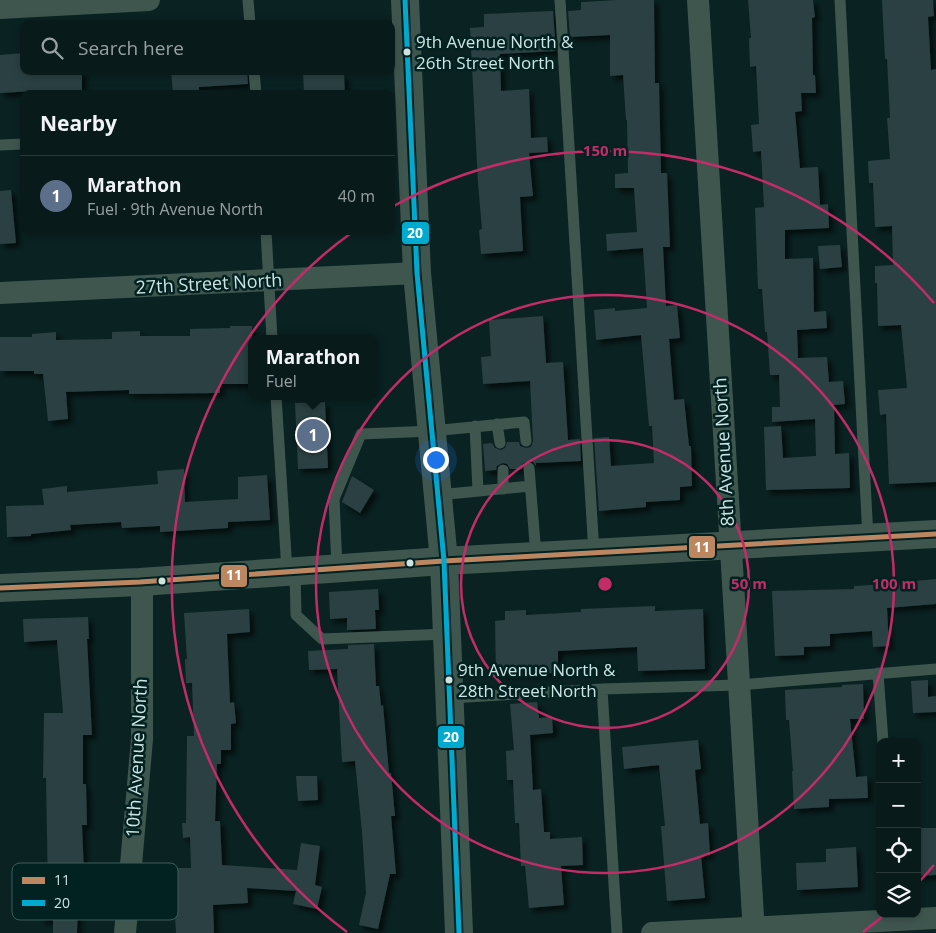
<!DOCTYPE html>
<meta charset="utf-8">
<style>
:root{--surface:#081a1a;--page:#112323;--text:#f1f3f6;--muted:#98a1a2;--line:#293839;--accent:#8c9099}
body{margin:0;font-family:"Open Sans",sans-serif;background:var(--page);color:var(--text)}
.controls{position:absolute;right:15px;bottom:15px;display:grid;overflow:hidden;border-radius:10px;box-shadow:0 2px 8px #0003}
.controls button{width:45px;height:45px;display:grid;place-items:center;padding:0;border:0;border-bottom:1px solid var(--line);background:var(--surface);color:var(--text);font:25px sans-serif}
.you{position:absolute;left:435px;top:459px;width:18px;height:18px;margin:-12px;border:4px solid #fff;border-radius:50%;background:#1a73e8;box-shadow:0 0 0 8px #1a73e833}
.badge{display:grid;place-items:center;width:32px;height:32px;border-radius:50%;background:var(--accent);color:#fff;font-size:16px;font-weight:700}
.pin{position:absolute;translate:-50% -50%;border:2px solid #fff;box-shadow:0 1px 5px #0006}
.popup{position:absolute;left:248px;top:335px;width:130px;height:65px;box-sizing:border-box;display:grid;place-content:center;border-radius:10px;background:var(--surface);filter:drop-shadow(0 1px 4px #0005);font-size:16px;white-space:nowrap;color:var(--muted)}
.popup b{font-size:19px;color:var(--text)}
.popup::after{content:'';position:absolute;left:50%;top:100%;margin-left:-10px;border:10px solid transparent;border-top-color:var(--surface)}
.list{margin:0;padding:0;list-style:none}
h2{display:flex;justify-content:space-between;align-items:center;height:65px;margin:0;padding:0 20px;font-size:21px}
h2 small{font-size:16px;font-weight:400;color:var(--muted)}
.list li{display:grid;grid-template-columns:32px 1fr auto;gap:15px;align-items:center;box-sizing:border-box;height:80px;padding:0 20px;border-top:1px solid var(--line)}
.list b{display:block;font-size:19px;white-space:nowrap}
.list p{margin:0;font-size:16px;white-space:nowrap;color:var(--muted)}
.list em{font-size:16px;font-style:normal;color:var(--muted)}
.icon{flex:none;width:28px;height:28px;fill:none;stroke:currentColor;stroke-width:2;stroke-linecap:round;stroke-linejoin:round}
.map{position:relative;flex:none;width:936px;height:933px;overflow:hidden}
.search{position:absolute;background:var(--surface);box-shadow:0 2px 8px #0003;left:20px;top:20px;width:375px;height:55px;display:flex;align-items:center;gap:12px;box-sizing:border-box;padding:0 18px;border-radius:10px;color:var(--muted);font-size:19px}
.panel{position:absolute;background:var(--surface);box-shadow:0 2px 8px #0003;left:20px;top:90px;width:375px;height:145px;border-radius:10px}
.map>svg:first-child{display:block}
</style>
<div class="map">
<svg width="936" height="933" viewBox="0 0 936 933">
<defs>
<filter id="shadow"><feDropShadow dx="4.5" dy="4.5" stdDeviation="2.5" flood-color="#0009"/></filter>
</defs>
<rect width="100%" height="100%" fill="#0a2222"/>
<path fill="#2a4043" filter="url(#shadow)" d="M618 0H654L655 83H659L661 173H667L670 247H663L666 306 677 305 680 338 669 339 674 400 684 399 689 446H691L692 486 680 487V500L646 502V507L599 511 594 438 609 437 611 466 654 463 652 426H649L641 335 596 340 594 310 615 308V311L647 308 643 248 607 251 606 234 637 232 634 188H615V174L628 173 627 120H626L623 75 610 76V35L570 37 568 11 581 10V2Z
M748 0H813L815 17 812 18 813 75H815L816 93H801L802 111 795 112 800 168 818 167 820 205 828 204 829 228 785 230V259L813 258 814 312 826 311 827 328 797 330 798 358 827 357 829 382 843 381 845 404 834 405 835 454 849 453 850 488 766 490 764 427 781 426 783 458 816 456 815 419 772 422V407H780L779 375H770L767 332H765L762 289H758L755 208 764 207 761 151 753 152 751 125 759 124 756 66 750 67 749 38H751Z
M882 0H933L934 16 928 17 931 70 936 69V482L889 484 886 414 880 415 878 390 907 388 901 325 878 326 877 283H875V266L893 265 892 226 875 227 873 183H869L868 161 890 159 887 118H890L887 59H885Z
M553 11 556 51 500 54 501 91 529 89 531 138 547 137 548 152 529 153 533 196 520 197 523 251 481 254 479 230 482 229 478 183 470 28 484 27V14Z
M24 53V71H82V92H54V90L0 93V55Z
M171 71H247L248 84 199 87V94H173Z
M303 71H330V74H344L345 94H304Z
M11 190 16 243 0 244V191Z
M840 245 842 267 820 269 818 246Z
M543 316 546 363 563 362 568 440 580 439 581 461 536 463V466L533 462 528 461 522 464V469H510L507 464 503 463 497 466 496 470 485 471 483 444 492 443 495 448 501 450 505 448 507 442H519L520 446 526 448 531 447 533 441 530 381 483 384 481 357 491 356 489 320Z
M230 326H252V384H220V393L129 394V390L66 392 68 419 48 421 43 374H34V371H0V337H32V334L56 332V340L112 339V332L140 331V336H190V329L230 328Z
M325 402 328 468 298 469 295 403Z
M184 469 185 502 238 499V477L267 475 270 520 228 522V528L160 532V526L122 528 121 522 70 525 71 530 31 534V536L7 537 6 506 44 505 42 489 67 486V492L158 484 157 471Z
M352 476 374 490 360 513 342 502Z
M936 579V604L887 608 889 646 873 647 872 631 830 634V646L804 647V655L775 656 772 591 854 589V586L904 583V582Z
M378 589 379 610H375L376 629 347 630V618L330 619 329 592Z
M655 606V611L703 609 705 669 638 671 637 647 558 651V673L496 674 495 621 505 620V611L526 610V615L581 612V609Z
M249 609 250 632 227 634 230 703 234 702 236 723 231 724V750H221V764H217L215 821H220L222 865 297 870 301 843 320 846 315 885 322 887 317 909 293 904 296 891 247 888 248 903 213 905 214 933H176L172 868H191L190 837 183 838 182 823H186L187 736H194L192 683H186L185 659H187L184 613Z
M88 617 89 639H87L92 735H83V784H86L87 825H82L84 873 79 874 77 933H53V920H41V893H48L46 778H43L44 713H63L57 640 24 642 23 619Z
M374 644 376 686H379L381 706 383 705 389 773H391L395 816H391L396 874H390L378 929 359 925 366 893 362 832 355 761 342 762 337 669 309 670 308 651 348 649V645Z
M928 680V697L936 696V712L913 713 911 681Z
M863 684 864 719H850L856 777 867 776 868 798 829 799V807L794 809 792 771H793L789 720H786L785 690 842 687V685Z
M537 702 539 718 552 717 553 733 530 735 533 790 541 789 544 832H550V839L582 837 583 865 561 866 564 905 529 908 525 866H521L519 823H515L513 780H507L506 751 514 750 510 704Z
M698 740 701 769 695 770 700 824 708 823 710 855H701L705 898 667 901 661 826H665L659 765 624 769 622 747Z
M296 776H317L318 800 298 801Z
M917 828H936V875L917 876Z
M856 847 858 887 797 890 796 863 826 862V849Z"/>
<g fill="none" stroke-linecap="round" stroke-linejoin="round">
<path stroke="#3f564f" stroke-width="11" d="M248 0 250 24
M560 0 594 553
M840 0 868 538
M254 71 256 94
M0 145 24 144
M266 231 272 339
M276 396 287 571
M497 424 500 443
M475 426 478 491
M529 468 536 556
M503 470V489
M438 495 530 486
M337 568 334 499 361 434 432 431 524 422 526 441
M295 571 296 615 322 639 447 634
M878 673 883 742
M602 689 617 933
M450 698 602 689 738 685 936 669"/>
<path stroke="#3f564f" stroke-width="22" d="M698 0 754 933
M0 8 149 0
M0 293 417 273
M125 933 142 739V594L140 582
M652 933 936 918"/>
<path stroke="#3f564f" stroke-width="28" d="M405 0 417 273 444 561 459 933
M0 588 140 582 444 561 936 534"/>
<g stroke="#022121" stroke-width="9">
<path id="bus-1" d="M0 588 140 582 444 561 936 534"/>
</g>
<g stroke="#022121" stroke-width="9">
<path id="bus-2" d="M405 0 417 273 444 561 459 933"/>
</g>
<use href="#bus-1" stroke="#bb8660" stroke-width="5"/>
<use href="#bus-2" stroke="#00a9ce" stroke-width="5"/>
</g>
<g fill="none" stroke="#c32c69" stroke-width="2.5">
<circle cx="605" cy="584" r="144"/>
<circle cx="605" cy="584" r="289"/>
<path d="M934 865A433 433 0 0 1 919 882M883 916A433 433 0 0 1 863 932M347 932A433 433 0 0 1 354 231M392 207A433 433 0 0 1 934 303"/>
</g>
<g fill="#cee4e3" stroke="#022121" stroke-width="2">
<circle cx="407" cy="52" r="4.5"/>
<circle cx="410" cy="563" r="4.5"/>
<circle cx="162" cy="581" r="4.5"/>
<circle cx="449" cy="680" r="4.5"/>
</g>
<g text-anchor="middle" stroke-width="5" stroke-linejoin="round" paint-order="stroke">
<g font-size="17" fill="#cee4e3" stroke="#022121" text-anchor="start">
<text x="416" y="48">9th Avenue North &amp;<tspan x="416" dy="21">26th Street North</tspan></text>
<text x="458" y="676">9th Avenue North &amp;<tspan x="458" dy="21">28th Street North</tspan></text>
</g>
<g font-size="18" fill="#cee4e3" stroke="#022121">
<text transform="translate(209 284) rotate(-3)" y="6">27th Street North</text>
<text transform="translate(724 452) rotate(-93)" y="6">8th Avenue North</text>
<text transform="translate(137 758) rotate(-87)" y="6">10th Avenue North</text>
</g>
</g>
<rect x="12" y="863" width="166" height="57" rx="8" fill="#022121" stroke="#3f5c5b" stroke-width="1"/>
<rect x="22" y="877" width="23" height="7" fill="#bb8660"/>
<rect x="22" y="900" width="23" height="6" fill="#00a9ce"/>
<g font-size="14" fill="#cee4e3">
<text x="54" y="885">11</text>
<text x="54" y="908">20</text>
</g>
<circle cx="605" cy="584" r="8" fill="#c32c69" stroke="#022121" stroke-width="2.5"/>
<g font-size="15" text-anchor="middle" font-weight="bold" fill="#c32c69" stroke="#022121" stroke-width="5" stroke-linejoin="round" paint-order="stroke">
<text x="605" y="156">150 m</text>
<text x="749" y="589">50 m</text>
<text x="894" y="589">100 m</text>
</g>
<g stroke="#022121" stroke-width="2">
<rect x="401" y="221" width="29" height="24" rx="5" fill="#00a9ce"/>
<rect x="688" y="535" width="28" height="24" rx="5" fill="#bb8660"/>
<rect x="220" y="564" width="28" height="24" rx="5" fill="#bb8660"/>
<rect x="437" y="725" width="28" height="24" rx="5" fill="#00a9ce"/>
</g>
<g font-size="14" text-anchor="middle" font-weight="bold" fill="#fff">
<text x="415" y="238">20</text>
<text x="702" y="552">11</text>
<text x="234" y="580">11</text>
<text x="451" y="742">20</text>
</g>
</svg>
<div class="controls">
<button>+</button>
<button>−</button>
<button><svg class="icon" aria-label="locate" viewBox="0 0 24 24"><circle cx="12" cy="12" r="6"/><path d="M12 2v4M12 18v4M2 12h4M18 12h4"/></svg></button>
<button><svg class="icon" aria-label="layers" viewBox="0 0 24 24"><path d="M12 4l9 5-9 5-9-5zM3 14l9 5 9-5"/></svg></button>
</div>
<div class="you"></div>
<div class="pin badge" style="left:313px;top:435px;background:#5c6f8a">1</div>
<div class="popup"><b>Marathon</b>Fuel</div>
<div class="search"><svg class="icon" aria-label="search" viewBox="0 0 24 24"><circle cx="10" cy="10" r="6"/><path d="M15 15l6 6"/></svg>Search here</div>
<section class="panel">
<h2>Nearby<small></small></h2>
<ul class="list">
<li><span class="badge" style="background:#5c6f8a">1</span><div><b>Marathon</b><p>Fuel · 9th Avenue North</p></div><em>40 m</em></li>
</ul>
</section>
</div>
